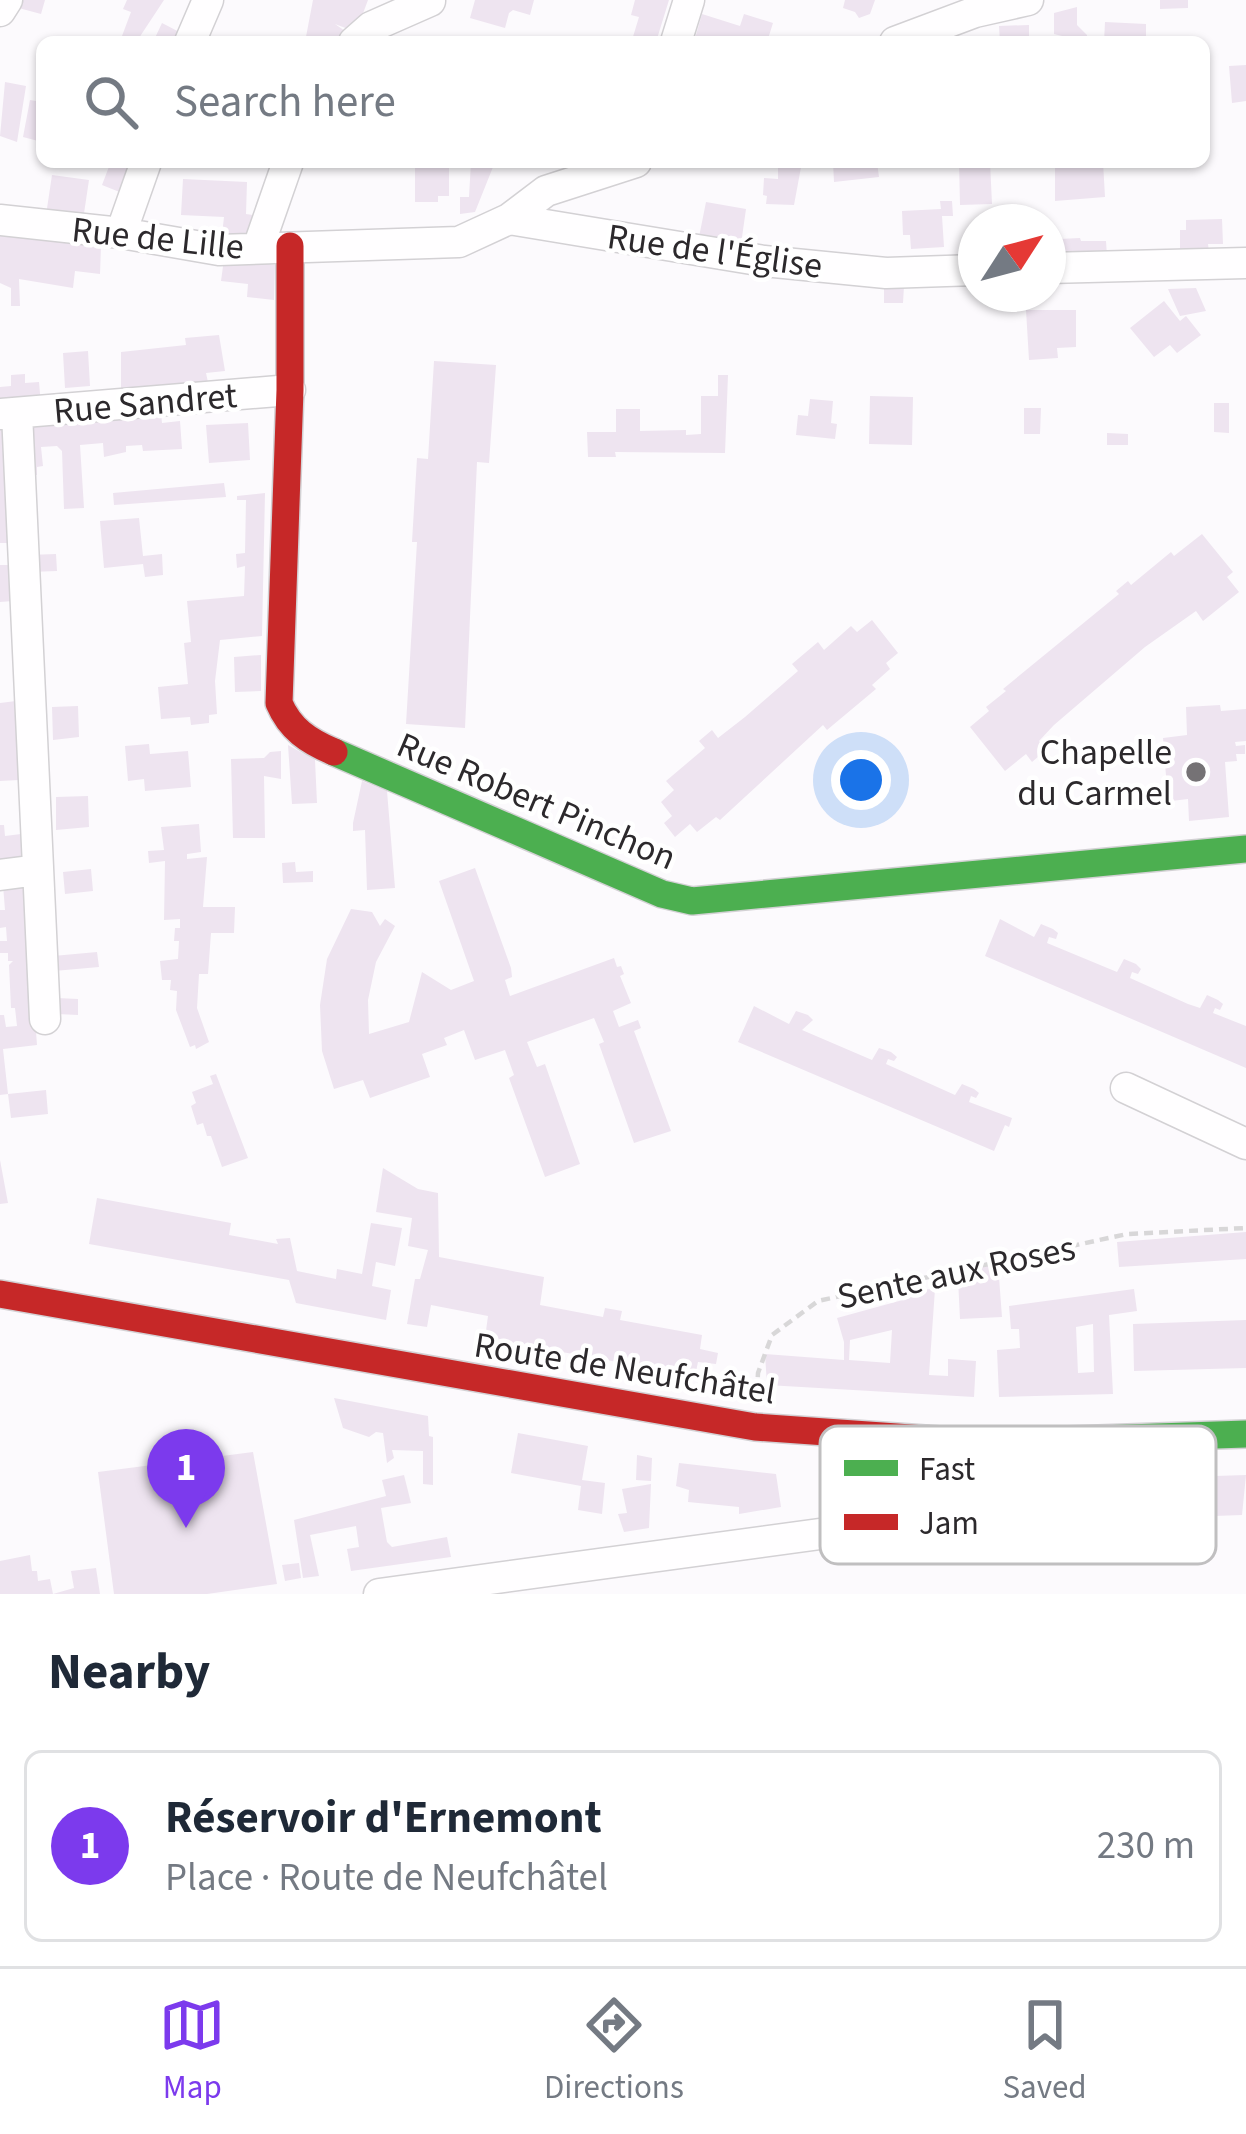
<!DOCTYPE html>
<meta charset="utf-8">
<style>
:root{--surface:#fff;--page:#f6f6f7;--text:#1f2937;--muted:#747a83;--line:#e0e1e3;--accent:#7c3aed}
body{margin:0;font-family:"Source Sans 3",sans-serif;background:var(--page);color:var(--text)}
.compass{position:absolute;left:958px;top:204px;width:108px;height:108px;border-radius:50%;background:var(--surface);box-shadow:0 3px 9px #0004;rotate:54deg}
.you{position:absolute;left:861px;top:780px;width:42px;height:42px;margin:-30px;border:9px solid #fff;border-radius:50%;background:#1a73e8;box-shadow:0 0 0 18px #1a73e833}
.badge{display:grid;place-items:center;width:78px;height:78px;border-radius:50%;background:var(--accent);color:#fff;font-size:39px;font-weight:700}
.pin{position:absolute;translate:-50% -99px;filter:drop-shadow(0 3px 6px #0008)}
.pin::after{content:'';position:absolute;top:63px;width:42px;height:36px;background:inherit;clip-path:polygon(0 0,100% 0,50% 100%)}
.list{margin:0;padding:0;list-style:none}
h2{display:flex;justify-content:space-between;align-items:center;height:156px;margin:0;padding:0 48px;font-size:51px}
h2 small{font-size:39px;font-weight:400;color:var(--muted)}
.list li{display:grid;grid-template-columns:78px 1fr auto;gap:36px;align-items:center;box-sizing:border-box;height:192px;margin:0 24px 24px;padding:0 24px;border:3px solid var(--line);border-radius:18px}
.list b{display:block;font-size:45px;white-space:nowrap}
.list p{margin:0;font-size:39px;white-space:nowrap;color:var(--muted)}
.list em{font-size:39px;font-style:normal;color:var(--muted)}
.icon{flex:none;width:66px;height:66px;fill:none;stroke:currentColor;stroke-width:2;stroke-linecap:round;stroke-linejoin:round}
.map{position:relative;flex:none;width:1246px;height:1594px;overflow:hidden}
.search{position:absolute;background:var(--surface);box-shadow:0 3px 9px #0004;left:36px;right:36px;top:36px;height:132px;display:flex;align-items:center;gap:30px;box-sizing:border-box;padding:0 42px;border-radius:18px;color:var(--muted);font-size:45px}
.sheet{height:372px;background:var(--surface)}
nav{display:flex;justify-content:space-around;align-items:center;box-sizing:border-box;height:168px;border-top:3px solid var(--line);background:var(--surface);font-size:33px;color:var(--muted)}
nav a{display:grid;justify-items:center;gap:6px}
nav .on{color:var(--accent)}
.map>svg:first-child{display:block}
</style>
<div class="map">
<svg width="1246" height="1594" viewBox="0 0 1246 1594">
<rect width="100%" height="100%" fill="#fcfafd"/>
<path fill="#eee4f0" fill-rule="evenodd" d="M20 0H45L41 14 15 7Z
M127 0H164L137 41 122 36 131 12 123 9Z
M313 0H368L356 32 335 24 345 31 341 42H305Z
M475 0H534L530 15 513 10 509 13 505 28 470 18Z
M635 0H669L656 42 632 40 639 17 631 15Z
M845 0H875L870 14 859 18 855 12 843 8Z
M1160 0H1188V8L1160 9Z
M1077 7V25L1087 35V42H1065L1062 36 1054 34V13Z
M702 14 740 26 744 14 773 23 767 42H694Z
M1105 22 1146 24V42H1104Z
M162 23 189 37 187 42 154 40Z
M1029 25V42H1000L999 26Z
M1246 65V101L1232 103 1229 66Z
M5 82 26 86 17 142 0 136Z
M30 100 42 102V142L23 137Z
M118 162H139L127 195 102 185 110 164 116 167Z
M415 162H449V196H438V202H415Z
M471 162H495L475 212 460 214V197H469Z
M778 162H802L794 205 766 204 767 196 763 195 764 178 778 179Z
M833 162H877L879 177 834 182Z
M959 162H990L992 204 960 205Z
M1065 162H1103L1105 197 1055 201V166H1065Z
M52 175 89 180 83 220 46 215Z
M183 179 247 182 246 214 259 216 251 237 222 235 224 217 181 215Z
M940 201H952L953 216H942L944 247 911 249 910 235H903L902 211 941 209Z
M706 202 746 209 741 244 699 237Z
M1222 219 1223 244H1208L1209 252H1180V230H1186V220Z
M0 233 101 245 100 274 75 271 73 288 19 279 20 306H11V288L0 283Z
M1080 238 1081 241H1106L1107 256 1061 257 1059 239Z
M224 259 275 265 274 300 247 297 248 284 221 281Z
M904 286 903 303H884V287Z
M1196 288 1206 311 1180 316 1168 289Z
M1164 301 1180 321 1186 316 1201 335 1177 353 1170 345 1154 357 1130 328Z
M1026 310H1076V347L1057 348 1058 358 1029 360Z
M219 335 225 371 206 373 209 387 121 397V352L186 345 185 338Z
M88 351 90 386 65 388 63 353Z
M434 361 496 365 489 463 477 462 465 728 406 724 417 542H412L417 458 428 459Z
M25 374V383L39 382 41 405 0 409V387L11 386V375Z
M718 375H728L725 453 615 452 616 457H588L587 432H616V409H640V431L686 430V435L701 434V396H718Z
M870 396 913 397 912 445 869 444Z
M810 399 833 401 831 423 837 424 835 439 796 435 798 415 808 416Z
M1214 403H1229V433L1214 432Z
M1024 408H1041L1040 434H1024Z
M161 413 162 423 180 421 182 449 143 451 142 445 126 446V452L104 457 103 443 80 445 84 508 64 509 62 451 57 446 41 447 43 466 37 467V475L26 476 24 436 34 423Z
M248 423 250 460 209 463 206 425Z
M0 429 7 436 10 543H0Z
M1107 433 1128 434V445H1107Z
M224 483 226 497 114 505 113 493Z
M265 493 262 636 220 640 215 681 217 714 209 715V723L191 725 190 717 161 719 158 687 188 684 184 643 191 642 187 601 244 596 245 566 237 568 236 554 245 553 246 500H237V496Z
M139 518 143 556 162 554 163 575 145 577 143 564 104 568 100 521Z
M1202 534 1233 572 1227 577 1239 592 1203 621 1196 611 1145 647 1054 725 1039 741 1046 750 1032 762 1026 754 1005 771 970 727 989 711 986 707 1006 691 1003 689 1119 594 1116 591 1128 581 1131 585 1171 552 1174 556Z
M56 554 57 571 30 572 29 555Z
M0 565H11L13 601 0 602Z
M872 620 898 653 886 663 890 669 872 685 876 689 827 730 823 725 720 820 716 817 697 832 690 824 675 837 664 823 672 816 661 802 674 790 666 781 705 748 699 741 712 730 718 738 745 717 798 671 792 664 818 642 824 650 851 626 857 632Z
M261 655V691L235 692 234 657Z
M16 701 19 780 0 781V703Z
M1220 705 1221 711 1246 709V741L1235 742 1236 746 1245 745V754H1236L1237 761 1225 762 1229 817 1189 821 1188 799 1163 802 1167 788 1163 738 1187 735 1186 707Z
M78 706 79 737 53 740 52 707Z
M149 744 150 754 188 751 191 787 145 791 144 779 128 781 125 746Z
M288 745 315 760 317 803 292 804Z
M281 751V779L264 776 265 838H233L231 759 264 758 270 752Z
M362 781 387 791 395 888 367 890 365 830 353 831V823Z
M88 796 89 827 56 830V797Z
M199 824 201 852 187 854V859L207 857 203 907H235L234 933H211L208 974H199L197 1008 209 1042 196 1049 195 1045 190 1047 176 1010 177 991 170 990 171 980H162L160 961 178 959 179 941H174L175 928H180V919L164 920 165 861 149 863 148 851 164 850 161 827Z
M0 825H4L5 836 21 834 24 857 0 870Z
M295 862 296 872 313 871V882L283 883 282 863Z
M475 868 511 968 512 977 505 980 510 996 614 958 617 967 621 966 624 974 620 976 631 1003 613 1011 619 1027 638 1020 641 1028 634 1031 671 1131 634 1143 599 1044 604 1042 594 1018 527 1042 537 1067 545 1064 580 1164 545 1177 509 1078 514 1075 505 1050 475 1060 464 1030 444 1038 447 1045 422 1054 430 1077 370 1098 363 1080 334 1089 322 1051 320 1005 327 959 351 909 372 912 380 926 385 919 395 926 376 962 368 1000 369 1034 409 1022 422 972 451 990 474 981 439 881Z
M91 869 93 891 65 894 63 872Z
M25 883 37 1045 3 1049 8 1094 0 1095V1015H4L6 1027 17 1026 15 1008H11L9 965 13 961H8V953H0V941H7L6 927 0 928V910H5L3 885Z
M1000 919 1034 937 1041 924 1053 929 1058 933 1056 939 1049 937 1047 943 1117 972 1124 959 1136 964 1141 969 1138 974 1132 972 1130 978 1188 1004 1200 1008 1207 995 1218 1000 1223 1004 1220 1010 1215 1008 1213 1013 1246 1026V1068L985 956Z
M97 952 99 967 54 971 53 956Z
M57 998 78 999V1015L57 1014Z
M754 1006 789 1024 796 1011 808 1015 813 1020 802 1030 872 1060 879 1048 891 1052 897 1057 894 1061 888 1059 886 1064 955 1095 962 1084 974 1089 979 1093 976 1098 971 1096 969 1102 1012 1118 1009 1127 1005 1125 994 1151 738 1042Z
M216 1074 248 1158 222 1167 211 1136H207L203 1123 197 1125 191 1106 196 1103 192 1092 213 1084 210 1076Z
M46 1090 48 1114 11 1118 8 1094Z
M0 1160 8 1203 0 1204Z
M383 1168 418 1189 438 1193 439 1257 544 1277 540 1305 603 1317 605 1308 622 1311 620 1320 702 1335 700 1349 718 1353 716 1364 698 1362 695 1376 485 1338 488 1316 431 1305 427 1327 407 1324 415 1279H420L428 1250 408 1246 412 1218 376 1212Z
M97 1198 231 1223 229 1235 278 1244 276 1239 290 1238 297 1271 336 1279 337 1269 362 1274 371 1223 402 1228 395 1266 376 1262 372 1286 391 1290 386 1320 296 1303 289 1280 89 1244Z
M1246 1232V1259L1119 1267 1117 1242Z
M998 1264 1002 1317 960 1319 958 1279 970 1277V1269Z
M935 1289 929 1375 948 1376V1359L976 1361 974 1397 767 1385 765 1354 844 1360V1342L837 1318 910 1298V1290ZM892 1330 890 1363 849 1360 850 1340Z
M1134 1289 1137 1311 1109 1315 1113 1394 999 1397 997 1350 1020 1348 1019 1329H1011L1009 1306ZM1093 1324 1094 1372 1078 1373 1076 1327Z
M1246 1320V1368L1134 1371 1133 1324Z
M334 1398 428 1416 429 1436 433 1437V1485L423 1484V1451L392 1450 394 1458 387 1463 383 1433 376 1432 369 1437 343 1428Z
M518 1433 588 1446 582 1480 605 1483 602 1514 578 1510 581 1486 511 1473Z
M253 1452 277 1584 207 1594H114L98 1472Z
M637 1455 652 1458 651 1481 636 1480Z
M679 1463 776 1474 781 1507 739 1514V1507L688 1502 689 1490 676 1486Z
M404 1475 411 1503 381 1508 387 1542 392 1547 447 1537 451 1557 351 1571 347 1549 359 1547 356 1526 310 1535 319 1576 303 1578 294 1520 386 1496 382 1480Z
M1246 1475 1242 1515 1214 1516 1215 1476Z
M651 1484 649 1528 624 1532 618 1514 627 1513 622 1489Z
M30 1555 32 1571H37L38 1581 50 1579 53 1594H0V1561Z
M299 1563 301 1578 285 1581 282 1565Z
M96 1568 100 1594H53L74 1588 71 1571Z"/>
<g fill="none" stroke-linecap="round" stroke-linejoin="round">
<g stroke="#d3d1d4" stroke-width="33">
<path id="street" d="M0 11 7 0
M190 42 208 0
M354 42 371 27 430 1
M676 42 689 0
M895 42 975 12 1028 0
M509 219 546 191 636 162
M0 220 121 233 219 250 459 242 509 219 764 261 886 273 976 270
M121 233 146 162
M258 248 288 162
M1048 268 1246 263
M17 413 45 1019
M0 414 290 390
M0 875 38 870
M1126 1088 1246 1144
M379 1594 1011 1508 1043 1494 1054 1469V1442"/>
</g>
<g stroke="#d3d1d4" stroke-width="30">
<path id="fast" d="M334 752 662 894 692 901 1246 849
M925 1439 980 1443 1246 1434"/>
</g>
<g stroke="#d3d1d4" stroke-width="30">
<path id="jam" d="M290 246V390L279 703C290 729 308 741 334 752
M0 1294 755 1427 925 1439"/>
</g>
<path stroke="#d8d7d8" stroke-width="4.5" stroke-dasharray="9 6" stroke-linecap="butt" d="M757 1392 758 1373 772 1335 818 1301 1127 1234 1246 1228"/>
<use href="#street" stroke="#fffeff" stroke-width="30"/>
<use href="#fast" stroke="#4caf50" stroke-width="27"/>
<use href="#jam" stroke="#c62828" stroke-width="27"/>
</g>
<circle fill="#757275" stroke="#fff" stroke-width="4.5" cx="1196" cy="772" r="12"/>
<g text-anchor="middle" stroke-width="9" stroke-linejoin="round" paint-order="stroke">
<g font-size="36" fill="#2c292c" stroke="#fff">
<text transform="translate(158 237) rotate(6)" y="13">Rue de Lille</text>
<text transform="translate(715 250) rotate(8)" y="13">Rue de l'Église</text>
<text transform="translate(145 402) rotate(-5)" y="13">Rue Sandret</text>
<text transform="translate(537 800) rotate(23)" y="13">Rue Robert Pinchon</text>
<text transform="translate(956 1271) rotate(-12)" y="13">Sente aux Roses</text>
<text transform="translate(625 1367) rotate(9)" y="13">Route de Neufchâtel</text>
</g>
<g font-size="36" fill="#2c292c" stroke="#fff" text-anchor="end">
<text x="1172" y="764">Chapelle<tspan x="1172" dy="41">du Carmel</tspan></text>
</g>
</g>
<rect x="820" y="1426" width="396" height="138" rx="18" fill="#fff" stroke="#c0bfc0" stroke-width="3"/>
<rect x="844" y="1460" width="54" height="16" fill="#4caf50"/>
<rect x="844" y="1514" width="54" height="16" fill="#c62828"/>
<g font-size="33" fill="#2c292c">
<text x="919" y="1480">Fast</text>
<text x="919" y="1534">Jam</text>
</g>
</svg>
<svg class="compass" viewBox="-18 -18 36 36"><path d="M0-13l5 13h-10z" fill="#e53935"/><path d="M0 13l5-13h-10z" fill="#747a83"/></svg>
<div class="you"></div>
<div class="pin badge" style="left:186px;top:1528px">1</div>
<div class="search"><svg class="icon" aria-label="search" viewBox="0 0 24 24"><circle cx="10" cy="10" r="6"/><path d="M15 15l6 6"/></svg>Search here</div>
</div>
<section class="sheet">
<h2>Nearby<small></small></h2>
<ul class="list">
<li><span class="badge">1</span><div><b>Réservoir d'Ernemont</b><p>Place · Route de Neufchâtel</p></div><em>230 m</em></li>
</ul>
</section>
<nav>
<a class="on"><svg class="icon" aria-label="map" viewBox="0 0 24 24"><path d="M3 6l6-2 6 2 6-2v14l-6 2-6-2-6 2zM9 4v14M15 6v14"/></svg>Map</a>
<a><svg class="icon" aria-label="directions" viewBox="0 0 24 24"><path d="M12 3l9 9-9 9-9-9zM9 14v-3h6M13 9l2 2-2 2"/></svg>Directions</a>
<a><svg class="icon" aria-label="saved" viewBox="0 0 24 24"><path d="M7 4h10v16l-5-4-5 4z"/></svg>Saved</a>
</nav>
